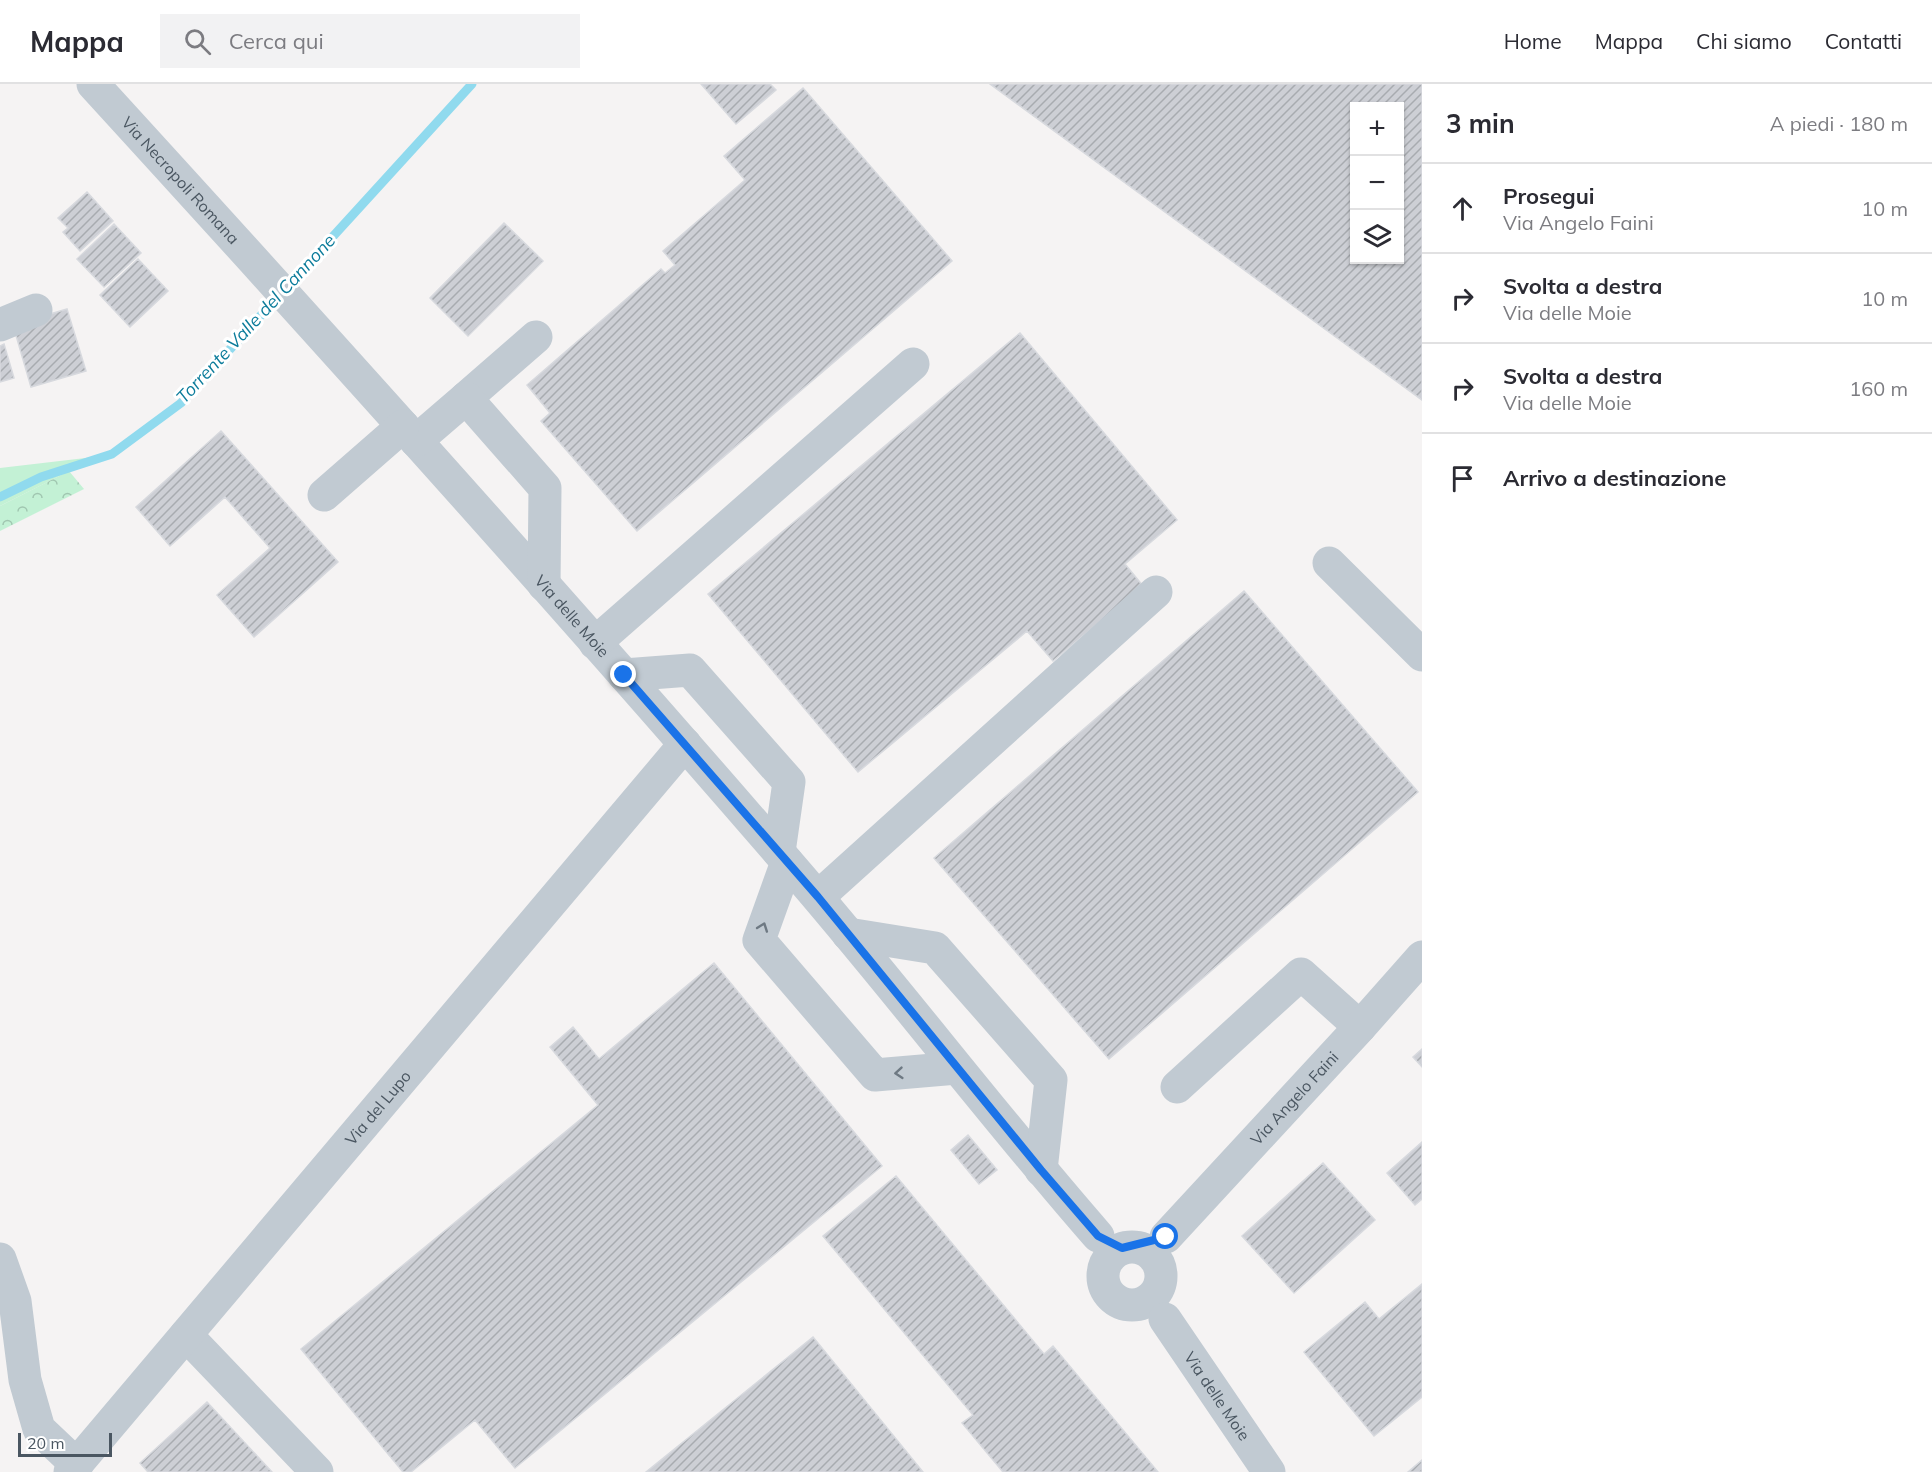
<!DOCTYPE html>
<html lang="it">
<meta charset="utf-8">
<style>
:root{--surface:#fff;--page:#f2f2f3;--text:#2b2b33;--muted:#7c7c81;--line:#e1e1e2}
body{margin:0;font-family:Mulish,sans-serif;background:var(--page);color:var(--text)}
.controls{position:absolute;right:18px;top:18px;display:grid;overflow:hidden;border-radius:0px;box-shadow:0 2px 4px #0004}
.controls button{width:54px;height:54px;display:grid;place-items:center;padding:0;border:0;border-bottom:2px solid var(--line);background:var(--surface);color:var(--text);font:30px sans-serif}
.scale{position:absolute;left:18px;bottom:15px;width:94px;box-sizing:border-box;padding-left:6px;border:3px solid #4a5661;border-top:0;font-size:16px;line-height:21px;white-space:nowrap;color:#4a5661;-webkit-text-stroke:4px #fff;paint-order:stroke}
.stop{position:absolute;width:18px;height:18px;margin:-14px;border:4px solid #1a73e8;border-radius:50%;background:#fff}
.stop.end{background:#1a73e8;border-color:#fff;box-shadow:0 2px 6px #0008}
.list{margin:0;padding:0;list-style:none}
h2{display:flex;justify-content:space-between;align-items:center;height:78px;margin:0;padding:0 24px;font-size:26px}
h2 small{font-size:20px;font-weight:400;color:var(--muted)}
.list li{display:grid;grid-template-columns:39px 1fr auto;gap:18px;align-items:center;box-sizing:border-box;height:90px;padding:0 24px;border-top:2px solid var(--line)}
.list b{display:block;font-size:22px;white-space:nowrap}
.list p{margin:0;font-size:20px;white-space:nowrap;color:var(--muted)}
.list em{font-size:20px;font-style:normal;color:var(--muted)}
.icon{flex:none;width:33px;height:33px;fill:none;stroke:currentColor;stroke-width:2;stroke-linecap:round;stroke-linejoin:round}
.map{position:relative;flex:none;width:1422px;height:1388px;overflow:hidden}
header{display:flex;align-items:center;gap:36px;box-sizing:border-box;height:84px;padding:0 30px;background:var(--surface);border-bottom:2px solid var(--line)}
header strong{font-size:28px}
nav{display:flex;gap:33px;margin-inline-start:auto;font-size:21px}
.search{width:420px;height:54px;background:var(--page);display:flex;align-items:center;gap:15px;box-sizing:border-box;padding:0 21px;border-radius:0px;color:var(--muted);font-size:22px}
main{display:flex}
aside{flex:1;background:var(--surface)}
.map>svg:first-child{display:block}
</style>
<header>
<strong>Mappa</strong>
<div class="search"><svg class="icon" aria-label="search" viewBox="0 0 24 24"><circle cx="10" cy="10" r="6"/><path d="M15 15l6 6"/></svg>Cerca qui</div>
<nav><a>Home</a><a>Mappa</a><a>Chi siamo</a><a>Contatti</a></nav>
</header>
<main>
<div class="map">
<svg width="1422" height="1388" viewBox="0 0 1422 1388">
<defs>
<pattern id="forest-crowns" width="20" height="18" patternUnits="userSpaceOnUse" patternTransform="scale(1.5)"><rect width="20" height="18" fill="#c3f1d5"/><path d="M2 6a3 3 0 1 1 6 0M12 15a3 3 0 1 1 6 0" fill="none" stroke="#a0c6b0"/></pattern>
<pattern id="building-hatch" width="6" height="6" patternUnits="userSpaceOnUse" patternTransform="scale(1.5)"><rect width="6" height="6" fill="#cdcfd5"/><path d="M-1 1l2-2M0 6l6-6M5 7l2-2" fill="none" stroke="#a8abb0"/></pattern>
</defs>
<rect width="100%" height="100%" fill="#f5f3f3"/>
<path fill="#c3f1d5" d="M94 373 95 374 0 422V384Z"/>
<path fill="url(#forest-crowns)" d="M69 387 84 405 0 447V422Z"/>
<g fill="none" stroke-linecap="round" stroke-linejoin="round">
<path stroke="#90daee" stroke-width="9" d="M0 413 41 393 112 370 181 319 472 0"/>
</g>
<path fill="url(#building-hatch)" stroke="#d7d9de" stroke-width="1.5" fill-rule="evenodd" d="M701 0H770L776 6 736 40Z
M990 0H1422V316ZM1354 22H1400V176H1354Z
M803 4 952 177 637 447 541 337 550 329 527 301 661 185 665 189 675 181 663 167 745 96 724 72Z
M87 108 113 137 80 167 63 148 68 144 58 134Z
M504 139 543 177 468 252 430 214Z
M114 140 141 169 104 203 77 175Z
M138 175 168 207 130 243 100 211Z
M67 225 86 287 31 303 13 241Z
M1020 249 1177 436 1125 480 1143 502 1053 577 1027 547 858 688 708 510Z
M4 260 14 294 0 298V262Z
M221 347 338 478 254 553 217 511 270 464 225 413 170 462 136 423Z
M1244 507 1418 708 1109 975 934 774Z
M714 879 882 1082 515 1384 475 1336 411 1388H403L301 1265 598 1021 550 963 573 943 599 975Z
M1422 965V983L1413 973Z
M968 1051 997 1086 979 1100 951 1066Z
M1422 1058V1115L1415 1121 1387 1089Z
M1323 1079 1375 1136 1294 1209 1242 1152Z
M896 1092 1044 1270 1053 1262 1158 1388H1003L962 1339 973 1331 823 1152Z
M1422 1200V1313L1374 1352 1304 1268 1365 1218 1379 1235Z
M813 1253 923 1388H646Z
M207 1318 272 1388H148L140 1379Z
M1422 1376V1388H1408Z"/>
<g fill="none" stroke-linecap="round" stroke-linejoin="round">
<g stroke="#c1cad2" stroke-width="33">
<path id="s1" d="M93 0C328 257 561 516 789 780 895 902 992 1031 1098 1152"/>
<path d="M0 241 36 226"/>
<path d="M466 314 536 253"/>
<path d="M416 357 466 314 545 404 544 501"/>
<path d="M324 411 403 342"/>
<path d="M1329 479 1422 571"/>
<path d="M595 559 913 280"/>
<path d="M624 591 690 586 789 698 779 768"/>
<path d="M787 778 759 856 875 991 957 984"/>
<path d="M818 813 1156 508"/>
<path d="M848 850 935 864 1051 996 1041 1086"/>
<path d="M1177 1003 1301 890 1360 943"/>
<path id="s2" d="M1166 1153 1360 943 1422 873"/>
<circle cx="1132" cy="1192" r="29"/>
<path d="M0 1175 15 1217 25 1296 39 1345 77 1381"/>
<path id="s3" d="M1165 1235 1269 1388"/>
<path d="M186 1251 317 1388"/>
<path id="s4" d="M70 1388 685 660"/>
</g>
</g>
<defs><path id="oneway-chevron" d="M-2-3.5L2.5 0L-2 3.5" fill="none" stroke-width="1.6" stroke-linecap="round" stroke-linejoin="round" transform="scale(1.5)"/></defs>
<g stroke="#6e7983">
<use href="#oneway-chevron" transform="translate(763 843) rotate(-70)"/>
<use href="#oneway-chevron" transform="translate(899 989) rotate(175)"/>
</g>
<g fill="none" stroke-linecap="round" stroke-linejoin="round">
<path stroke="#1a73e8" stroke-width="8" d="M624 591 818 813 1041 1086 1098 1152 1122 1164 1166 1153"/>
</g>
<g text-anchor="middle" stroke-width="6" stroke-linejoin="round" paint-order="stroke">
<g font-size="16" fill="#4a5661" stroke="#fff">
<text dy="6" stroke="none"><textPath href="#s1" startOffset="130">Via Necropoli Romana</textPath></text>
<text dy="6" stroke="none"><textPath href="#s1" startOffset="716">Via delle Moie</textPath></text>
<text dy="6" stroke="none"><textPath href="#s2" startOffset="189">Via Angelo Faini</textPath></text>
<text dy="6" stroke="none"><textPath href="#s4" startOffset="477">Via del Lupo</textPath></text>
<text dy="6" stroke="none"><textPath href="#s3" startOffset="93">Via delle Moie</textPath></text>
</g>
<g font-size="18" font-style="italic" fill="#0c7c9b" stroke="#fff">
<text transform="translate(256 235) rotate(-47)" y="6">Torrente Valle del Cannone</text>
</g>
</g>
</svg>
<div class="controls">
<button>+</button>
<button>−</button>
<button><svg class="icon" aria-label="layers" viewBox="0 0 24 24"><path d="M12 4l9 5-9 5-9-5zM3 14l9 5 9-5"/></svg></button>
</div>
<div class="scale">20 m</div>
<div class="stop" style="left:1166px;top:1153px"></div>
<div class="stop end" style="left:624px;top:591px"></div>
</div>
<aside>
<h2>3 min<small>A piedi · 180 m</small></h2>
<ul class="list">
<li><svg class="icon" aria-label="ahead" viewBox="0 0 24 24"><path d="M12 20V5M6 11l6-6 6 6"/></svg><div><b>Prosegui</b><p>Via Angelo Faini</p></div><em>10 m</em></li>
<li><svg class="icon" aria-label="right" viewBox="0 0 24 24"><path d="M7 20v-9h11M14 6l5 5-5 5"/></svg><div><b>Svolta a destra</b><p>Via delle Moie</p></div><em>10 m</em></li>
<li><svg class="icon" aria-label="right" viewBox="0 0 24 24"><path d="M7 20v-9h11M14 6l5 5-5 5"/></svg><div><b>Svolta a destra</b><p>Via delle Moie</p></div><em>160 m</em></li>
<li><svg class="icon" aria-label="arrive" viewBox="0 0 24 24"><path d="M6 21V4h12l-3 4 3 4H6"/></svg><div><b>Arrivo a destinazione</b></div></li>
</ul>
</aside>
</main>
